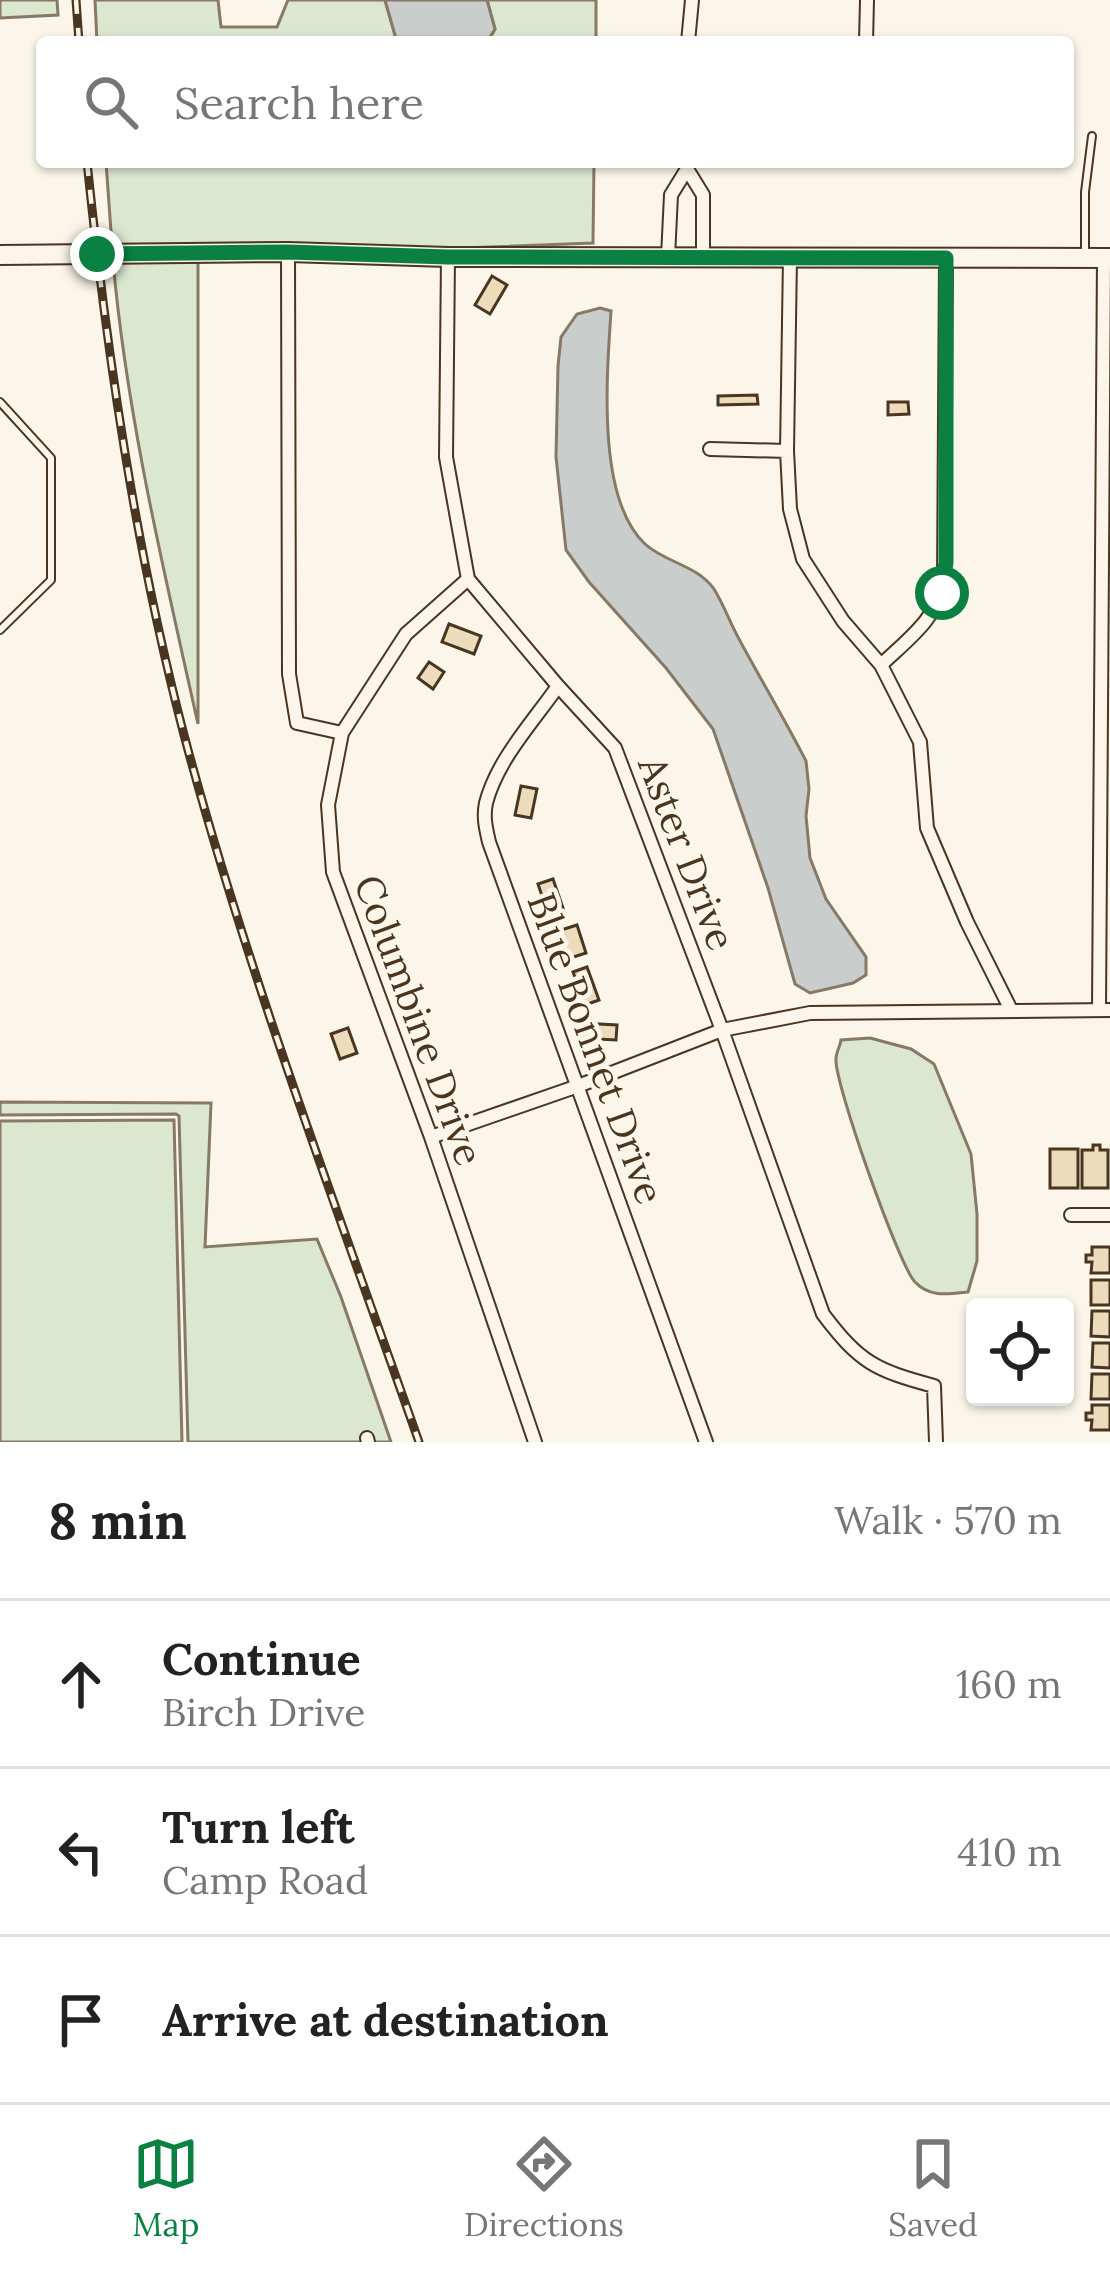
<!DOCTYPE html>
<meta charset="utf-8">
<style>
:root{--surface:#fff;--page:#f2f2f2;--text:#222;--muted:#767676;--line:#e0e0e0;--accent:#0b8043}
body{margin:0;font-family:Lora,serif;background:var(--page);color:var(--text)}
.controls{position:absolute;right:36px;bottom:36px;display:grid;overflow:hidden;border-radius:12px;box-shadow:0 3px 9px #0004}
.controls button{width:108px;height:108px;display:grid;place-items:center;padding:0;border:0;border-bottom:3px solid var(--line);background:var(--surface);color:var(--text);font:60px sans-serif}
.stop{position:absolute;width:36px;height:36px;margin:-27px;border:9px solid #0b8043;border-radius:50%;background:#fff}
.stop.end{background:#0b8043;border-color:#fff;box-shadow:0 3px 12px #0008}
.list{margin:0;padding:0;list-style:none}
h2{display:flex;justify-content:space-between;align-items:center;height:156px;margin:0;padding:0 48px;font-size:51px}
h2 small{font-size:39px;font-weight:400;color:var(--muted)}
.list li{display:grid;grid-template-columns:78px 1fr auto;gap:36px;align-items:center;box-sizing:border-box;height:168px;padding:0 48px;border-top:3px solid var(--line)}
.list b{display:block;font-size:45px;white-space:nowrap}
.list p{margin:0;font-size:39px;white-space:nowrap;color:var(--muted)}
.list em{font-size:39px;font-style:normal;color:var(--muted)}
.icon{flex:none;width:66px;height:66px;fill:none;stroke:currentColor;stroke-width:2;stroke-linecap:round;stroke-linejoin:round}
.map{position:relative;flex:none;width:1110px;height:1442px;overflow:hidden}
.search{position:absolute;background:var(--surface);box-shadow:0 3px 9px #0004;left:36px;right:36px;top:36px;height:132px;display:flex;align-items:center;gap:30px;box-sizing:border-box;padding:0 42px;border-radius:12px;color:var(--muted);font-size:45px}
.sheet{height:660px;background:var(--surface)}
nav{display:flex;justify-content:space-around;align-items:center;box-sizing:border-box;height:168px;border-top:3px solid var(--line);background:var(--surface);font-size:33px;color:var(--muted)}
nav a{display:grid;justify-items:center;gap:6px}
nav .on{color:var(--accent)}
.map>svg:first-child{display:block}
</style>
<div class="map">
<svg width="1110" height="1442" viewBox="0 0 1110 1442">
<rect width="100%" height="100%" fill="#fbf6e9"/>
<path fill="#dce7d0" stroke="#887966" stroke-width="3" d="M0 0H57L58 15 0 18Z
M95 0H218L221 27H277L288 0H385L397 42H97Z
M487 0H596V42H481L489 39 495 29Z
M106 162H594L593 243 435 249 112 245Z
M113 261H198V724C164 571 127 418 113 261Z
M870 1038 911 1049 934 1064 971 1154 977 1214V1261L968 1292C949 1294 930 1298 915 1282 899 1266 834 1082 836 1059 836 1052 840 1047 841 1040Z
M0 1102 211 1103 205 1247 317 1239 341 1297 391 1442H188L179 1116 176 1114 0 1115Z
M174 1120 182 1442H0V1121Z"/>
<path fill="#c9cecd" stroke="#887966" stroke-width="3" d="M385 0H487L495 29 489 39 481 42H397Z
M600 308 611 311C607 374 596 498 645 544 666 563 697 565 714 589 724 605 730 623 739 639 761 680 785 720 806 761L809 789 806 816 810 858 826 899 866 957V975L853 983 810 993 795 984 768 888 713 729 666 668 589 582 566 550 556 457 558 366 561 337 577 314Z"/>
<path fill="#ecdcbc" stroke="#4a3520" stroke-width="3" d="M492 276 507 285 490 314 475 305Z
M757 395 758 404 718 405V396Z
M888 402H908L909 414 888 415Z
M449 624 481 636 474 654 442 642Z
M429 662 444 672 433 689 418 678Z
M521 786 537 789 531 818 515 815Z
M553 879 565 914 550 920 538 884Z
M577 925 586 953 567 959 558 931Z
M587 967 599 1000 585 1005 573 972Z
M580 1023 617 1025 616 1040 579 1038Z
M348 1028 357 1053 340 1059 331 1034Z
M1093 1145H1100V1150H1108V1188H1082V1150H1093Z
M1050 1149H1078V1188H1050Z
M1092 1247H1110V1273H1091L1092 1262H1086V1255H1092Z
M1091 1280H1110V1305H1091Z
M1092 1311H1110V1337L1091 1336Z
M1093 1343H1110V1368L1092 1367Z
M1092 1374H1110V1399H1091Z
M1092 1405H1110V1430H1091L1092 1420H1086V1413H1092Z"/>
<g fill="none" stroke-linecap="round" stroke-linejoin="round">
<g stroke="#4a3520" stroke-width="10">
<path id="lane" d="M1085 255V192L1092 136
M0 402 51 458V580L0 630"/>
</g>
<g stroke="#4a3520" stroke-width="16">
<path id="street" d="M688 42 692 0
M866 42 867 0
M288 252 289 674 297 723 342 733
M448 257 446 457 468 579 558 686 615 748 722 1030 823 1314C860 1363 875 1370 934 1386L936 1442
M668 257 671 195 687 169 703 195V257
M790 257 787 451 790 509 803 559 843 621 881 665 920 742 927 828 967 922 1011 1010
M710 449 787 451
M468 579 406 634 342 733 328 805 333 872 431 1137 535 1442
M881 665C907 640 937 619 944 582L946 258
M558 686C533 722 497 760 486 803 483 817 486 829 489 842L706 1442
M1099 1010 1104 258
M431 1137 578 1086 722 1030 810 1013 1110 1010
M1071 1215H1110
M367 1438 368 1442"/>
</g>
<g stroke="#4a3520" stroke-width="22">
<path id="secondary" d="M0 255 288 252 448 257 1110 258"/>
</g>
<use href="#lane" stroke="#fbf6e9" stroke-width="6"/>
<use href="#street" stroke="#fbf6e9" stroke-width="12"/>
<use href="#secondary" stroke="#fbf6e9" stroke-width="18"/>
<g stroke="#4a3520" stroke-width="9">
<path id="rail" d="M76 0 79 42
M87 162C107 355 135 547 184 735 248 975 337 1208 419 1442"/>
</g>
<use href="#rail" stroke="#fbf6e9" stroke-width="4.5" stroke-dasharray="14" stroke-linecap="butt"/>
</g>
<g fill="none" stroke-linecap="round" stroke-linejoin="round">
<path stroke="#0b8043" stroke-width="15" d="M97 254 288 252 448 257 946 258V562L942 593"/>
</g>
<g text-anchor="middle" stroke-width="9" stroke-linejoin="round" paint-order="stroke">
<g font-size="39" fill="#4a3520" stroke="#fbf6e9">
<text transform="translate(687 853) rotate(69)" y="14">Aster Drive</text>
<text transform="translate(419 1020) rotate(70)" y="14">Columbine Drive</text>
<text transform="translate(596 1048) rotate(70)" y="14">Blue Bonnet Drive</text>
</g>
</g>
</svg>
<div class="controls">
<button><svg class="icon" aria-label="locate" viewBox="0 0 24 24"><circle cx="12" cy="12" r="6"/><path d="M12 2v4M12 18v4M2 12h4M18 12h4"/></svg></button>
</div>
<div class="stop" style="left:942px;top:593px"></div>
<div class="stop end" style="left:97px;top:254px"></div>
<div class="search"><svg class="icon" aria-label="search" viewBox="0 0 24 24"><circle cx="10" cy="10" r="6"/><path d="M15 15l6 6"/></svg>Search here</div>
</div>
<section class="sheet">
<h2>8 min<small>Walk · 570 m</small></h2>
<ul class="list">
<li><svg class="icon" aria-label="ahead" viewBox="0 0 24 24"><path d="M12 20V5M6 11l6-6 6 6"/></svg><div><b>Continue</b><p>Birch Drive</p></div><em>160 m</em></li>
<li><svg class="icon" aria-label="left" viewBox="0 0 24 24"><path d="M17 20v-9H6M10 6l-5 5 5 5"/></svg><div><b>Turn left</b><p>Camp Road</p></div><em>410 m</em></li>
<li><svg class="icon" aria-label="arrive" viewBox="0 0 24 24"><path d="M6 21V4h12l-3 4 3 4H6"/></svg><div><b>Arrive at destination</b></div></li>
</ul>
</section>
<nav>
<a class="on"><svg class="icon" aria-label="map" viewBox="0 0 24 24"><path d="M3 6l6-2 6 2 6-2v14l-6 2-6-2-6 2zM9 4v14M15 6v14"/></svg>Map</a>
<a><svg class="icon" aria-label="directions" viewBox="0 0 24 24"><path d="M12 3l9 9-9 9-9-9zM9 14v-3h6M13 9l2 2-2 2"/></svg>Directions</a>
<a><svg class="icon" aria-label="saved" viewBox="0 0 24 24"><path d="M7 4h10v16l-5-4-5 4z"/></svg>Saved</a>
</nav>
